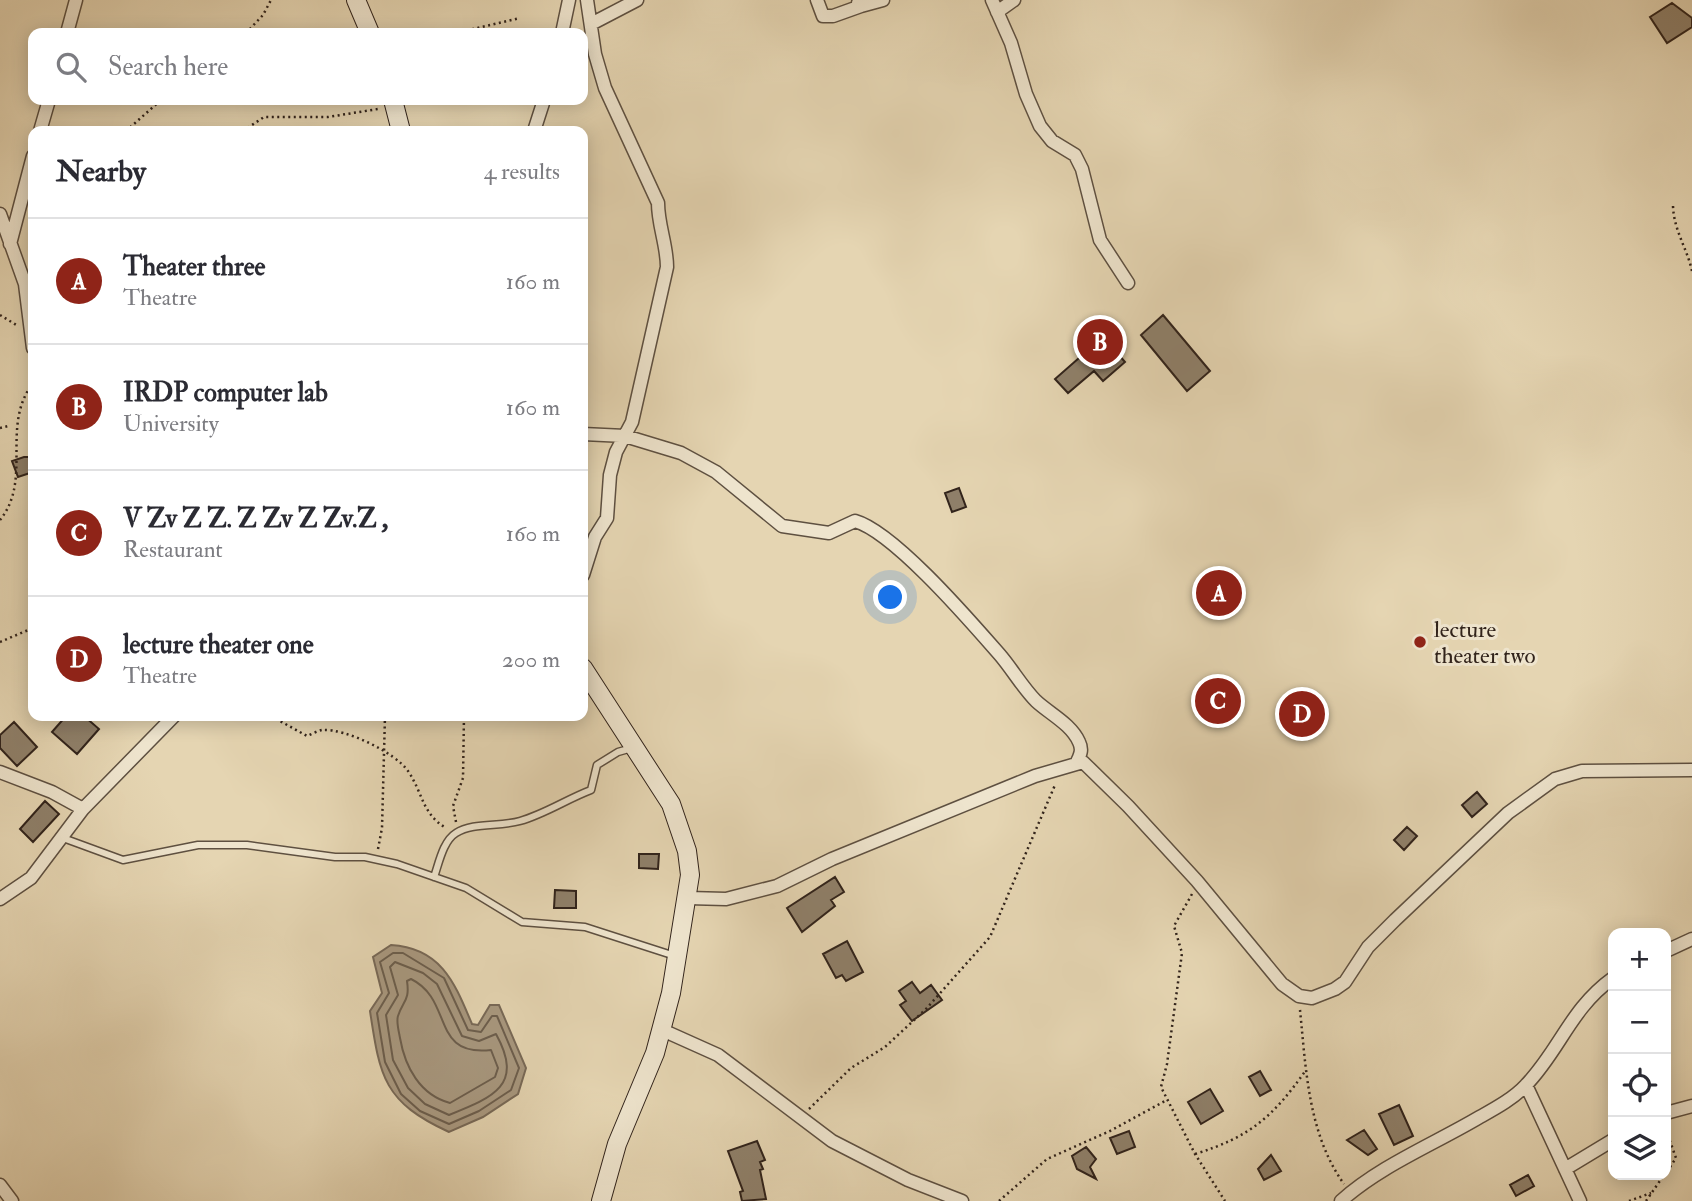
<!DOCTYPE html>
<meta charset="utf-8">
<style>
:root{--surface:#fff;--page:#f2f2f3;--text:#2b2b33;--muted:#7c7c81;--line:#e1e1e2;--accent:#8f2418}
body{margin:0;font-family:"IM FELL Double Pica",serif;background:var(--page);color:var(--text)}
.controls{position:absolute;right:21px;bottom:21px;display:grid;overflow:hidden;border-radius:14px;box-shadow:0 4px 18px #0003}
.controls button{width:63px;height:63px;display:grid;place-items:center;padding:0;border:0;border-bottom:2px solid var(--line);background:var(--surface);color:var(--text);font:35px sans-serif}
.you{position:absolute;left:891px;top:598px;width:24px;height:24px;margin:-18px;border:5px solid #fff;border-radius:50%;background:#1a73e8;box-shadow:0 0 0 10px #1a73e833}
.badge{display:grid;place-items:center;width:46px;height:46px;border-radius:50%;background:var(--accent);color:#fff;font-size:23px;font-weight:700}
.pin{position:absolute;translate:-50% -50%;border:4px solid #fff;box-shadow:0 2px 7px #0006}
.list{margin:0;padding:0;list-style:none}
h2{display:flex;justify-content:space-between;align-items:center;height:91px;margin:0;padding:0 28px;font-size:30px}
h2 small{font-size:23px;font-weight:400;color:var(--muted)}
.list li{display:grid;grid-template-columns:46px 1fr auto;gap:21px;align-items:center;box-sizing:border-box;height:126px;padding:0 28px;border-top:2px solid var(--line)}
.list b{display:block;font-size:26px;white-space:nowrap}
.list p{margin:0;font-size:23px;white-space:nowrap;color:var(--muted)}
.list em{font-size:23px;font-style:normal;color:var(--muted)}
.icon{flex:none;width:38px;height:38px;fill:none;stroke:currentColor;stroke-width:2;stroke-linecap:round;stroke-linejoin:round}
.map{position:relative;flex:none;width:1692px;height:1201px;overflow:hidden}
.search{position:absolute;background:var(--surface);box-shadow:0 4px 18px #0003;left:28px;top:28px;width:560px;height:77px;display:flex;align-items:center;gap:18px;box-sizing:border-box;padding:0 24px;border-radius:14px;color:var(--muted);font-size:26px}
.panel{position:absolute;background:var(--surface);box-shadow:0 4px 18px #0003;left:28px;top:126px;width:560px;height:595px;border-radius:14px}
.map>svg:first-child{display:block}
</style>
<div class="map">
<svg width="1692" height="1201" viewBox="0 0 1692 1201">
<rect width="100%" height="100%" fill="#e5d5b2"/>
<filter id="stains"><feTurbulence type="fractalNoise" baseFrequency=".00286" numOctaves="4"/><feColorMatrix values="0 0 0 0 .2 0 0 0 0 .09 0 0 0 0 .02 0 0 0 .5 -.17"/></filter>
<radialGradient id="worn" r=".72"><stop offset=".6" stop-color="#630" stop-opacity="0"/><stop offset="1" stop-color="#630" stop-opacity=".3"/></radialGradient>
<path fill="#a8987f" stroke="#786957" stroke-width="2" d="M391 945C442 948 455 984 472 1024L478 1025 490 1005H499L526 1068 518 1094 483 1117 449 1132C384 1102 380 1078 370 1011L382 993 373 957Z"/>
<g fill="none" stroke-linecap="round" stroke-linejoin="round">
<path stroke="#6c5e4d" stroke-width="2" d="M393 953H403L444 978 468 1030 481 1032 492 1016H497L519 1068 511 1090 479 1111 449 1124 420 1111 401 1094 385 1062 377 1013 389 993 380 962Z
M395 962 423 973 437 984 462 1036 479 1041 496 1034C524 1085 494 1097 449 1115L425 1104 408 1088 393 1060 386 1015 398 995 390 967Z
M411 979C454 1000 430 1057 491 1050L498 1068 495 1077 450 1103C420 1095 405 1067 400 1038 399 1032 396 1022 398 1016 403 1000 410 1001 407 981Z"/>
</g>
<path fill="#8f806a" stroke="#31231b" stroke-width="2" d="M1672 3 1692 18V27L1667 43 1650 17Z
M1163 315 1210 371 1187 391 1141 335Z
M1103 337 1125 362 1103 381 1094 371 1068 393 1055 379Z
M24 457H33V472L18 477 12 461Z
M959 488 966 507 952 512 945 493Z
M66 716H84L99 729 77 754 52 732Z
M14 722 37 747 17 766 0 748V735Z
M1477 792 1487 804 1472 817 1462 805Z
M45 801 59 814 33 842 20 829Z
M1407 827 1417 836 1404 850 1394 840Z
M639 854H659L658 869 639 868Z
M835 877 844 892 831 900 835 906 802 932 787 908Z
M555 890 576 891V908H554Z
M847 941 863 972 846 981 842 975 836 978 823 954Z
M912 982 920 993 931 985 942 1000 912 1021 900 1005 906 1001 899 991Z
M1260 1071 1271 1090 1260 1096 1249 1077Z
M1210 1089 1223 1111 1201 1124 1188 1102Z
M1399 1105 1413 1136 1394 1145 1379 1114Z
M1364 1130 1377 1149 1368 1155 1347 1140Z
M1129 1131 1135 1147 1117 1154 1110 1138Z
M757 1141 765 1160 760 1162 763 1169 760 1170 766 1199 742 1201 740 1192 743 1191 728 1151Z
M1086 1147 1096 1159 1090 1167 1096 1179 1077 1169 1072 1156Z
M1271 1155 1281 1171 1264 1180 1258 1169Z
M1528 1175 1534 1186 1516 1196 1510 1185Z"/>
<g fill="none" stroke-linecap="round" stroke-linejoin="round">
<g stroke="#5e5041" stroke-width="9">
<path id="lane" d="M63 838 123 860 198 845H247L335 857H365L397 864 466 888 522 922 585 927 675 956
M434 877C439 863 443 841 456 833 473 822 500 827 520 821 545 814 567 799 591 790L597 765 618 752 632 748"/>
</g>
<g stroke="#5e5041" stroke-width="15">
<path id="street" d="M817 0 823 16H833L861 6
M992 0 1011 43 1026 94 1040 126 1052 141 1075 155 1082 169 1100 240 1128 283
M858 3 861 6 883 0
M997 12 1014 0
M591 24 637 0
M67 33 76 0
M562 33 569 0
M40 131 49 100
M534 131 544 100
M0 214 25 284 33 348
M10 244 33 156
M583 434 625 436 681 453 716 472 782 526 829 533 855 521C894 532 971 622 1000 655 1012 669 1023 688 1036 701 1050 714 1071 724 1079 742 1083 750 1080 755 1077 762
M583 575 595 537 607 518 610 475 616 452 632 422 667 267C667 245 658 225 658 203L605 88 595 54 587 0
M0 772 52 792 83 809
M688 898 726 899 777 886 832 859 1035 776 1083 762 1128 806 1197 881 1282 984 1299 996 1312 998 1335 989 1345 982 1368 947 1395 920 1508 813 1555 779 1582 771 1692 770
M0 899 31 878 83 809 174 716
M1666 951 1692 939
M660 1029 718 1055 832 1141 908 1180 962 1201
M1526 1085 1580 1201
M1666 1113 1692 1106
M1565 1169 1613 1140
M0 1185 12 1201
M1341 1201C1380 1166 1432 1145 1478 1118 1494 1109 1513 1099 1526 1085 1560 1050 1570 1009 1613 978"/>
</g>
<g stroke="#31231b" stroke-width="20">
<path id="secondary" d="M356 0 370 33
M393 100 401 131
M583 668 671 804 687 851 690 875 671 993 655 1053 617 1144 601 1201"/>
</g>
<path stroke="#31231b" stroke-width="2.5" stroke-dasharray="2 3.5" stroke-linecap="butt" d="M246 33 263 15 271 0
M456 33 520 18
M126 131 161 100
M243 131 264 117H328L378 109
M1673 206C1674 231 1687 248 1692 271
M0 315 18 326
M0 428 8 426
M0 520C33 479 0 426 33 383
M0 642 33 628
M271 716 307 736C312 734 317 731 322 730 345 728 396 753 408 771 423 793 422 814 446 828
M456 822 453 806 463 778 464 716
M378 849 382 828 385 716
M1192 894 1174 926 1182 953 1167 1064 1161 1087 1195 1154 1225 1201
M1300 1010C1306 1069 1308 1134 1344 1184
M809 1109 851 1068 885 1047 926 1009 990 937 1055 785
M1666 1130 1676 1158 1666 1173
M1195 1154C1250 1137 1273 1117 1306 1070
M999 1201 1047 1159 1110 1131 1165 1101
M1629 1201 1651 1193
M1646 1201 1664 1175"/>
<use href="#lane" stroke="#eee4cd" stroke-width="6"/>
<use href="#street" stroke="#eee4cd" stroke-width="12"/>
<use href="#secondary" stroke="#eee4cd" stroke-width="18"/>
</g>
<circle fill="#8f2418" stroke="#eee4cd" stroke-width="2.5" cx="1420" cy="642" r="7"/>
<g text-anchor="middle" stroke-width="6" stroke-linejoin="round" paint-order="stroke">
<g font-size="23" fill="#31231b" stroke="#eee4cd" text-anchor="start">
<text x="1434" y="637">lecture<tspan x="1434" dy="26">theater two</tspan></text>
</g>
</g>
<rect width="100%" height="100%" filter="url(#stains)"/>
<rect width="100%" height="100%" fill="url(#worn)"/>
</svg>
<div class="controls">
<button>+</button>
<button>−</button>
<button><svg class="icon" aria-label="locate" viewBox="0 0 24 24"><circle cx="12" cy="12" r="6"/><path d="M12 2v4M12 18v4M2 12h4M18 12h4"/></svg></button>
<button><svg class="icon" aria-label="layers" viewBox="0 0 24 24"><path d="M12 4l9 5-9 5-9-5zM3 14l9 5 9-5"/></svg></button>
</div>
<div class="you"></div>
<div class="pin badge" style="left:1219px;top:593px">A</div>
<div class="pin badge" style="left:1100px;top:342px">B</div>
<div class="pin badge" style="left:1218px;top:701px">C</div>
<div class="pin badge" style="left:1302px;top:714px">D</div>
<div class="search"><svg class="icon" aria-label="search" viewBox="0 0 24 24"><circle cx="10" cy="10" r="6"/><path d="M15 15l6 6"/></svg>Search here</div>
<section class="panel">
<h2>Nearby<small>4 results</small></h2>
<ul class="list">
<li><span class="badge">A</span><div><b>Theater three</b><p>Theatre</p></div><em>160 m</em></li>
<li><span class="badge">B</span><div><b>IRDP computer lab</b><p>University</p></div><em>160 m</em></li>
<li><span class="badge">C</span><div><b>V Zv Z Z. Z Zv Z Zv.Z ,</b><p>Restaurant</p></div><em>160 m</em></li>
<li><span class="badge">D</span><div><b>lecture theater one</b><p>Theatre</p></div><em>200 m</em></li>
</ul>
</section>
</div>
